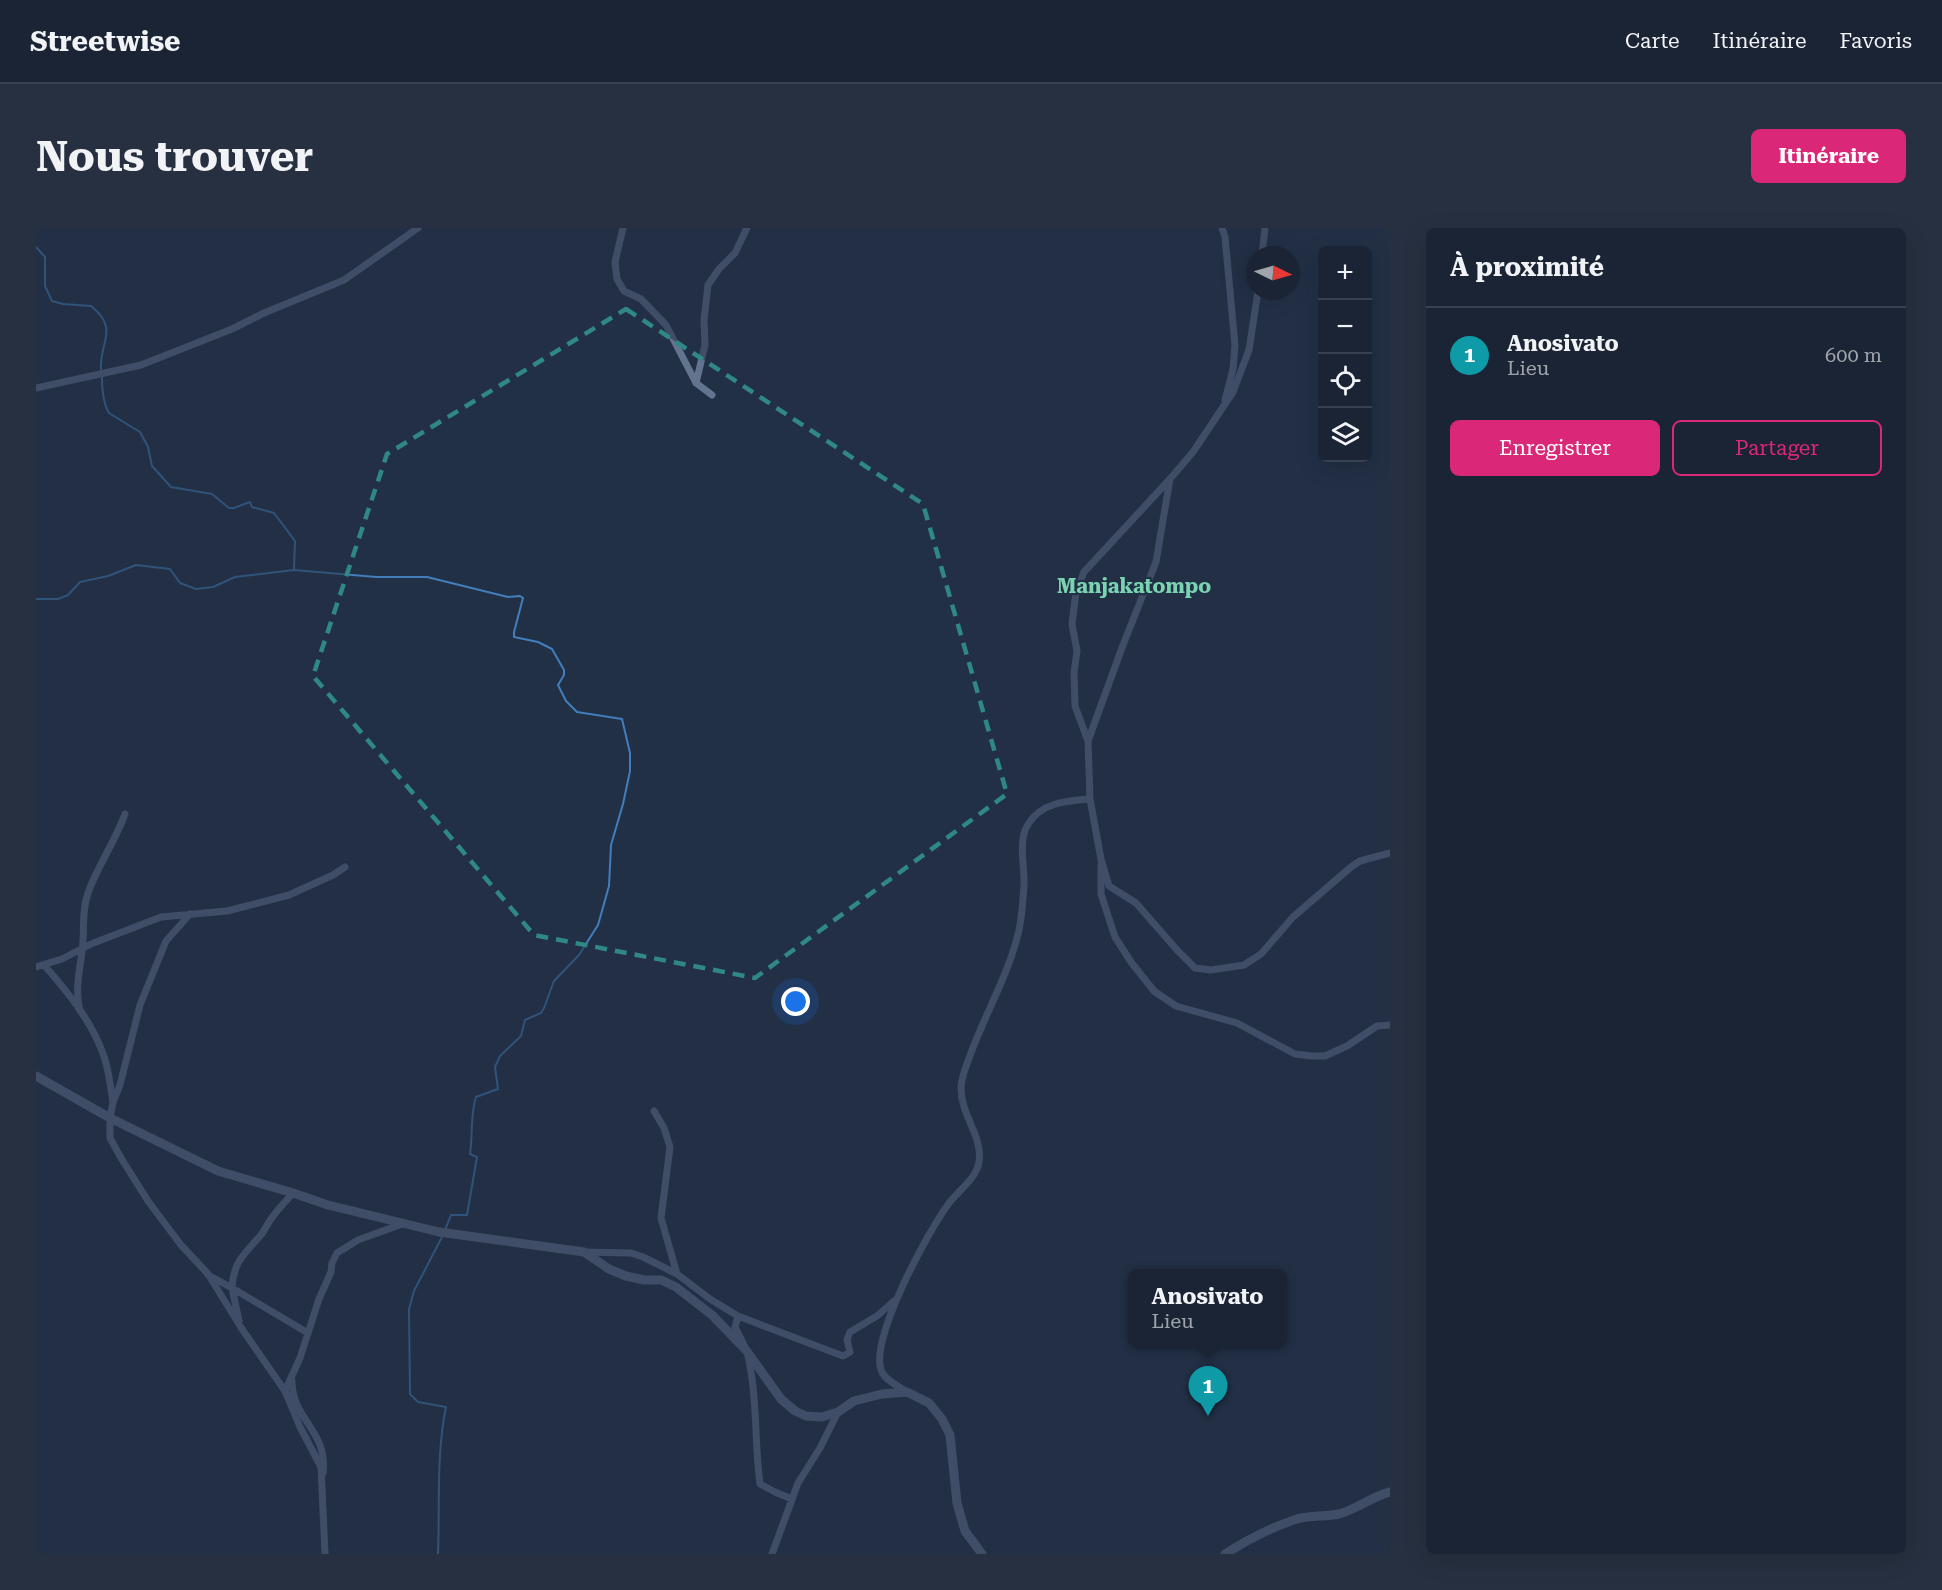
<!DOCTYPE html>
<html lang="fr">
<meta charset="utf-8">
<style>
:root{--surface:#1a2434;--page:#273040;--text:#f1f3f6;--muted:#9fa4ac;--line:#38414f;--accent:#db2777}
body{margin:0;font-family:"Roboto Serif",serif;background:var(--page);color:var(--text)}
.controls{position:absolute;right:18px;top:18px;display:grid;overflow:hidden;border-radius:9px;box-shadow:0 6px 24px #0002}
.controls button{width:54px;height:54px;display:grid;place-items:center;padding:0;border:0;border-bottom:2px solid var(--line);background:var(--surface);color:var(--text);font:30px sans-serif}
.compass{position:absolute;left:1210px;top:18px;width:54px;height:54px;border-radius:50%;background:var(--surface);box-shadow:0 6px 24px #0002;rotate:95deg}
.you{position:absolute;left:760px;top:774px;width:21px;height:21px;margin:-15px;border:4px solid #fff;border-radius:50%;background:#1a73e8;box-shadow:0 0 0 9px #1a73e833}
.badge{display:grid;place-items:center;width:39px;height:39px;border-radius:50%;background:var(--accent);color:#fff;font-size:20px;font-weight:700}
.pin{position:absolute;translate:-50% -50px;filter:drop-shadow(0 2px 3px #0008)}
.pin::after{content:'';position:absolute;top:32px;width:21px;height:18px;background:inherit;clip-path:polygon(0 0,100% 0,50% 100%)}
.popup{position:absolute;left:1092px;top:1041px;width:159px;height:78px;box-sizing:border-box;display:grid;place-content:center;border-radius:9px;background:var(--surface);filter:drop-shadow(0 2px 4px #0005);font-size:20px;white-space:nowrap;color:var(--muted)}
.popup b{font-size:22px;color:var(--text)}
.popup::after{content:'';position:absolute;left:50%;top:100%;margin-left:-12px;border:12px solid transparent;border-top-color:var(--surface)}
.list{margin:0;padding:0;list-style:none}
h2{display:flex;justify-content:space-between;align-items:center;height:78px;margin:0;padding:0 24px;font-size:26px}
h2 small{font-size:20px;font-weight:400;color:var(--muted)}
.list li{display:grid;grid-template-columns:39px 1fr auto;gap:18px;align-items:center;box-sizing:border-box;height:96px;padding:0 24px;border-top:2px solid var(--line)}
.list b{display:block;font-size:22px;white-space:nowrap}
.list p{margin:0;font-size:20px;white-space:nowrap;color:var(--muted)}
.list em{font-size:20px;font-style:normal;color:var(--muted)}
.actions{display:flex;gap:12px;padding:18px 24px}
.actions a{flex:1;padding:14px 0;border:2px solid var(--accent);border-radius:9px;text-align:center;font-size:21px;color:var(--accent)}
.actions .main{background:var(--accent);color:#fff}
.icon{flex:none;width:33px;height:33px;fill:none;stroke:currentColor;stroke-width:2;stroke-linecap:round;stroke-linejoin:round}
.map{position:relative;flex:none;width:1354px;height:1326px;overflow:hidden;border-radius:9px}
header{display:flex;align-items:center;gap:36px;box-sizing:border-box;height:84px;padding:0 30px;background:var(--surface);border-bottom:2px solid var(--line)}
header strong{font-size:28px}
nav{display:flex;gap:33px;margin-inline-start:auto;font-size:21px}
.intro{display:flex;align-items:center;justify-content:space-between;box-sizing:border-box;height:144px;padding:0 36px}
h1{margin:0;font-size:42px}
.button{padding:15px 27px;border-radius:9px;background:var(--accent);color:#fff;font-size:21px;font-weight:700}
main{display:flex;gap:36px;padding:0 36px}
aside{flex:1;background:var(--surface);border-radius:9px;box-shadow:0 6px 24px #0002}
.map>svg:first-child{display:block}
</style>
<header>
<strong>Streetwise</strong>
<nav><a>Carte</a><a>Itinéraire</a><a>Favoris</a></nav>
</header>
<div class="intro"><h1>Nous trouver</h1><a class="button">Itinéraire</a></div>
<main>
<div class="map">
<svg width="1354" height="1326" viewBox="0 0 1354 1326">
<rect width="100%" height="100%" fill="#223046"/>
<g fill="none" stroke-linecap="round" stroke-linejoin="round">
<path stroke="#417ebb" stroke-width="2" d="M0 19 9 29V58L16 73 27 76 55 78C84 101 63 115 65 141
M66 149C66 161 67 175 73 185L104 204 112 219 116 238 135 259 176 266 193 280H198L214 274 216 279 238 285 259 313 258 341
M0 371H22L32 367 44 354 72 348 100 337 134 341 144 355 160 361 177 359 199 349 258 342 340 349H391L472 369 484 368 487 370 478 404V409L502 414 516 421 528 442V447L522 457 530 473 541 484 586 491 594 525V543L587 576 575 617 573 658 562 697 543 727 518 753 508 780 505 785 489 792 485 808 464 828 459 839 462 861 440 869C434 887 437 907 434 926L441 929 431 987H415L409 1002
M402 1326C404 1276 400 1228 410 1179L382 1174 374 1166 373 1081 378 1063 407 1007"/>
<path stroke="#63748e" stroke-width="7" d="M587 0 579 34 581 51 588 63 605 71 630 97 660 155 676 167
M1186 0 1189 9 1199 117 1197 141 1189 172
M1226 27 1229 0
M1222 63 1213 122 1197 164 1157 224 1134 251 1120 334 1087 417 1052 513 1054 571 1065 631 1073 658 1100 675 1141 722 1159 740 1175 742 1208 737 1225 726 1257 689 1315 639 1324 633 1354 625
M660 155 669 117 668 92 672 57 683 41 699 25 711 0
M0 160 105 137 196 101 228 85 308 52 382 0
M1052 513 1039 478 1038 445 1041 423 1036 396 1040 364 1048 344 1134 251
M1065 637V666L1079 709 1095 734 1118 763 1140 778 1201 795 1259 826 1275 828H1289L1311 818 1341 798 1354 797
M154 686 130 713 104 777 84 857 77 874 74 890V910L85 930 112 973 145 1017 172 1046 206 1101 249 1163 264 1199 285 1239 289 1326
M8 737C30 762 54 791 66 823 73 839 74 858 77 874
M0 739 26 731 55 716 125 689 191 683 253 667 297 647 309 639
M44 783C39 763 43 745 46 724 49 704 45 685 52 665 62 637 79 614 89 586
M618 883 628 900 634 919 625 990 641 1046
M257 965C250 973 241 982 235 991 231 996 229 1002 225 1007 209 1025 197 1034 196 1060L272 1105
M548 1024 595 1025 607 1029 641 1046 674 1071 702 1088 807 1128 814 1124 811 1112 814 1104 841 1088 858 1073
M172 1047 196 1060 203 1093
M702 1088 699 1099C703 1107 708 1116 711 1124 722 1168 718 1212 724 1256L739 1264 756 1271
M256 1153C256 1192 292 1202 287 1245
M249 1163 264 1130 283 1071 295 1044 296 1035 301 1025 322 1012 366 996
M871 1164C863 1158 850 1153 846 1144 831 1115 892 1004 911 978 921 963 940 952 943 934 947 908 925 888 925 860 925 849 931 836 935 825 950 784 973 746 983 702 986 688 987 672 988 657 989 638 981 611 993 595 1006 574 1032 573 1054 571
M736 1326 762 1255 784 1220 802 1184"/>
<path stroke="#63748e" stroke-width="9" d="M0 848 74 890 182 943 257 965 292 977 403 1004 548 1024 573 1041 590 1048 608 1052H625L640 1059 676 1087 710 1122 745 1171 759 1183 770 1188 786 1189 802 1184 818 1173 846 1166 871 1164 893 1175 906 1191 914 1207 921 1275 929 1303 946 1326
M1189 1326C1211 1312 1236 1299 1261 1291 1274 1287 1289 1289 1303 1286 1321 1281 1337 1268 1354 1264"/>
</g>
<path d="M0 0H1354V1326H0ZM590 81 887 276 971 566 719 750 498 707 277 448 351 226Z" fill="#223046" fill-opacity=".55" fill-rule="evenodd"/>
<path fill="none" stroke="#2f8884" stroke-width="4.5" stroke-dasharray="12 8" stroke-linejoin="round" d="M590 81 887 276 971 566 719 750 498 707 277 448 351 226Z"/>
<g text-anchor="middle" stroke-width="4.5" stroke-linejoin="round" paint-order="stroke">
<g font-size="20" font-weight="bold" fill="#7bd4b1" stroke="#223046">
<text x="1098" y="365">Manjakatompo</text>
</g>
</g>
</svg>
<div class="controls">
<button>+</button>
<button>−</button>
<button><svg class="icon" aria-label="locate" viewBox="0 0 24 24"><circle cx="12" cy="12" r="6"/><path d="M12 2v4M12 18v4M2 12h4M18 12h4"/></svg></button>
<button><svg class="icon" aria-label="layers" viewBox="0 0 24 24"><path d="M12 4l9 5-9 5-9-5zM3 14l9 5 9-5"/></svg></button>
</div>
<svg class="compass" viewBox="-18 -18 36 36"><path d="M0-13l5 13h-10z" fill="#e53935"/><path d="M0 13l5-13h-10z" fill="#9fa4ac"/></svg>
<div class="you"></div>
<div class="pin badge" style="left:1172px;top:1188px;background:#0f9aa8">1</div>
<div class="popup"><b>Anosivato</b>Lieu</div>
</div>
<aside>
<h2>À proximité<small></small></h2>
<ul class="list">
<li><span class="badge" style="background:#0f9aa8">1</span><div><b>Anosivato</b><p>Lieu</p></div><em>600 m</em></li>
</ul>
<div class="actions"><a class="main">Enregistrer</a><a>Partager</a></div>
</aside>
</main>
